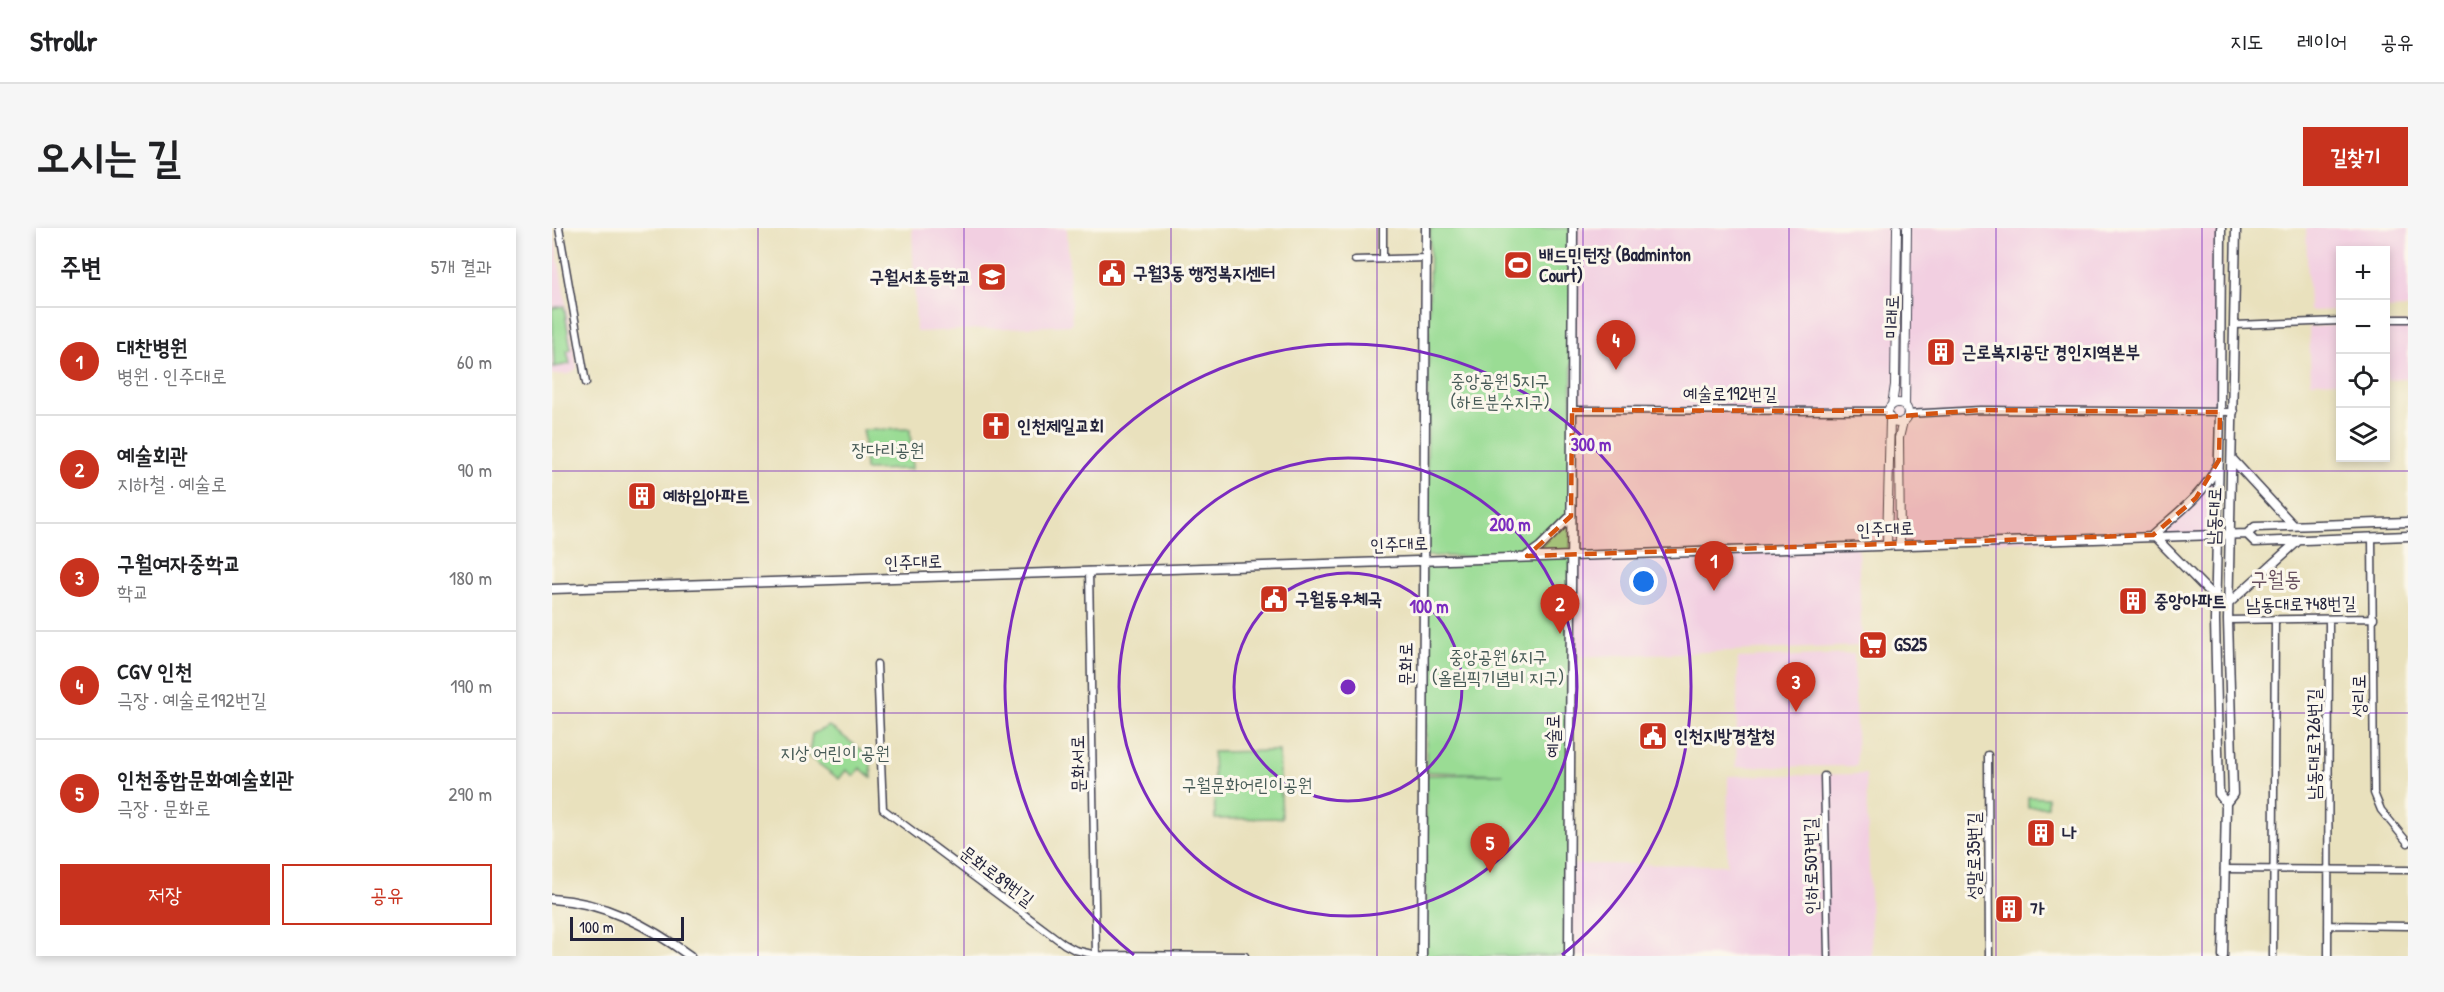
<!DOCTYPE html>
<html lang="ko">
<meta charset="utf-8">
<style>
:root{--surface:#fff;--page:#f6f6f6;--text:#202124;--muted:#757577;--line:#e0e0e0;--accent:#c8321e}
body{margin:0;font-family:"Patrick Hand","Poor Story",sans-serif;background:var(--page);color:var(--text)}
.controls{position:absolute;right:18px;top:18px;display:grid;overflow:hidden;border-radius:0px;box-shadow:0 3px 9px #0003}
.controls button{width:54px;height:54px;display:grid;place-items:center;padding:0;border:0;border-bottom:2px solid var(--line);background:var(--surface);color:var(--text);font:30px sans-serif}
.scale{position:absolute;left:18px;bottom:15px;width:114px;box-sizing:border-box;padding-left:6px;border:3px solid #22223b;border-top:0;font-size:16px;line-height:21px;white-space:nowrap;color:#22223b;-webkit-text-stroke:4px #fbf7ec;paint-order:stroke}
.you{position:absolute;left:1092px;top:354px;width:21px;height:21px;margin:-15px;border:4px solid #fff;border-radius:50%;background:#1a73e8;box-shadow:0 0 0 9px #1a73e833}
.badge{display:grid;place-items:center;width:39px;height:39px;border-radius:50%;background:var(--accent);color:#fff;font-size:20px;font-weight:700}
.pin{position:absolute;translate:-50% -50px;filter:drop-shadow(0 2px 3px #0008)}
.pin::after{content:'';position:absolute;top:32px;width:21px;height:18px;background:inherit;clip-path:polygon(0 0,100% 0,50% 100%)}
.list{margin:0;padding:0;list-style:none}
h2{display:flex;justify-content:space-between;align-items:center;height:78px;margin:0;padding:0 24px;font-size:26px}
h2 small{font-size:20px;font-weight:400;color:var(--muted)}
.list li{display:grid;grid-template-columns:39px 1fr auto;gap:18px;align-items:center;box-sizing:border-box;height:108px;padding:0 24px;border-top:2px solid var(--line)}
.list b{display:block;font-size:22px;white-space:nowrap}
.list p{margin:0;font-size:20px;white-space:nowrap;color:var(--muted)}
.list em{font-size:20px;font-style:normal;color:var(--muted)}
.actions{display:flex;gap:12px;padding:18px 24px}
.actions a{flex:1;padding:14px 0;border:2px solid var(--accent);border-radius:0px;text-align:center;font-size:21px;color:var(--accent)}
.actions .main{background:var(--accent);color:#fff}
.icon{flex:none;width:33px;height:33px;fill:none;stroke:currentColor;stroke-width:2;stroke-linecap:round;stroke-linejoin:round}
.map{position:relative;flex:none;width:1856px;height:728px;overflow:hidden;border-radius:0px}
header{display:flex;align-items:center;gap:36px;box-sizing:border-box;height:84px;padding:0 30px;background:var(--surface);border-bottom:2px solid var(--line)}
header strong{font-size:28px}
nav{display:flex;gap:33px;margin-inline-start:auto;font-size:21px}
.intro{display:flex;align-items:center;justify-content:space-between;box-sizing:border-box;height:144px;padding:0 36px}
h1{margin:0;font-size:42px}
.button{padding:15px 27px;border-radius:0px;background:var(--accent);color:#fff;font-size:21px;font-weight:700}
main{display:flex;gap:36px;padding:0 36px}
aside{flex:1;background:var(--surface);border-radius:0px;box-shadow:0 3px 9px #0003}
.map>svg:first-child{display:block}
</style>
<header>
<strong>Strollr</strong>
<nav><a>지도</a><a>레이어</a><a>공유</a></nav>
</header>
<div class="intro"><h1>오시는 길</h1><a class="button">길찾기</a></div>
<main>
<aside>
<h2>주변<small>5개 결과</small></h2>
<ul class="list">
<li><span class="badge">1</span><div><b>대찬병원</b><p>병원 · 인주대로</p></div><em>60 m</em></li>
<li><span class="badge">2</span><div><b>예술회관</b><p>지하철 · 예술로</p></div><em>90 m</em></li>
<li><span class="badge">3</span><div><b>구월여자중학교</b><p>학교</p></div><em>180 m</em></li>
<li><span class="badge">4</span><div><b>CGV 인천</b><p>극장 · 예술로192번길</p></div><em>190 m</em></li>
<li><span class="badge">5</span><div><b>인천종합문화예술회관</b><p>극장 · 문화로</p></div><em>290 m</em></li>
</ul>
<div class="actions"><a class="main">저장</a><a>공유</a></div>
</aside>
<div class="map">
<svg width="1856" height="728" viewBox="0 0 1856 728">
<rect width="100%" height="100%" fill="#fbf7ec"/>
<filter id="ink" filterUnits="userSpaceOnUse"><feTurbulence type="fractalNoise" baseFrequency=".0167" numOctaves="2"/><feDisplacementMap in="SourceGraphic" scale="12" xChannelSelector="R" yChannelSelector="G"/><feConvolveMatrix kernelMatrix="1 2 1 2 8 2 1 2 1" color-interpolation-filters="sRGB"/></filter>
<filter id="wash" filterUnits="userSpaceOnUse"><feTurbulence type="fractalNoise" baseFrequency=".008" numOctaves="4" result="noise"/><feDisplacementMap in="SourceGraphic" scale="24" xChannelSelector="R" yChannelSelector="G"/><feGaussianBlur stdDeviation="1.35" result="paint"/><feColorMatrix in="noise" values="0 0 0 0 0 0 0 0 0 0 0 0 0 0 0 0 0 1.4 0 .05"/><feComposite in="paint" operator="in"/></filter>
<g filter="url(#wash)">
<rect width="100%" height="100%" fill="#e9e1bd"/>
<path fill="#f2cfe1" d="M1 0 25 140 18 146 0 147Z
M360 0H515L520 97 364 104Z
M1021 0H1670L1665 307 1306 318 1310 418 1018 429Z
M1754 0H1856V80L1834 81V22H1788V82L1757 83Z
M1856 95V151L1834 152V96Z
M1788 97V153L1759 154 1757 99Z
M1302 426 1305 538 1184 539 1186 430Z
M1314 546 1320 728H1017V636L1175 637 1176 548Z"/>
<path fill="#9adc94" stroke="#5e7f68" stroke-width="1.5" d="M878 0H1021L1016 728H873L874 547 951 546 874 544V335L933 329 874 328Z
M12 78 19 122 15 123 18 136 2 139 0 80Z
M358 201 360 241 313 242 311 202Z
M277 498 318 528 320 550 308 540 302 548 294 542 287 551 257 529 260 506Z
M727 523 730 590 663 591 661 524Z
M1476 569 1496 570V579H1476Z"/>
</g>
<g filter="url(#ink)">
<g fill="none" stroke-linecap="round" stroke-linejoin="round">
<g stroke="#403f4e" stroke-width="9">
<path id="minor" d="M7 0 34 155
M831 0V31
M803 32 874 30
M1834 91H1856
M1683 97 1788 93
M1020 182 1336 183
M1355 186 1428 182 1682 184
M1820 309 1822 565 1829 582 1856 615
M537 343 544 728
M1676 392 1822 390
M325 436 331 581 512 716 523 722 544 727 693 728
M1436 527 1437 728
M1272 548 1276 728
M1672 641 1856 642
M1776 697 1856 698
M1721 728 1723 391
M1776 728 1777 391"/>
</g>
<g stroke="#403f4e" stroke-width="10">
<path id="tertiary" d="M1336 185a10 10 0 1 1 20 0a10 10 0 1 1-20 0Z
M1340 177 1343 157 1345 0
M1353 179 1355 0
M1348 317 1347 210 1351 193
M1335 318 1338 190"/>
</g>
<g stroke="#403f4e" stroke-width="11">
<path id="secondary" d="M1669 0 1668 184 1663 392 1667 566 1674 575
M1681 232 1741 297
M1695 306 1703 314 1856 308
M975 328 988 319 1019 288
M0 361 1695 306 1703 299 1856 294
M1663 370 1601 307C1624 286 1652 267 1665 238
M1676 376 1747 312
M0 671C52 674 97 698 138 728
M870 728 874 0
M1017 728 1021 0
M1671 728 1674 575 1681 566 1676 392 1684 0"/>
</g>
<use href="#minor" stroke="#fff" stroke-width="6"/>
<use href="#tertiary" stroke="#fff" stroke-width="8"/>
<use href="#secondary" stroke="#fff" stroke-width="8"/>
</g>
</g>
<path fill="#d45411" fill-opacity="0.2" stroke="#d45411" stroke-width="4.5" stroke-dasharray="12 8" stroke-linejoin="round" d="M1020 182 1336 183V189L1428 182 1668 184 1667 232 1644 270 1601 307 975 328 1019 288Z"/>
<path fill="none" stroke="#7b2cbf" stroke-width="1.5" stroke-opacity="0.55" d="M206 0V728M412 0V728M619 0V728M825 0V728M1031 0V728M1237 0V728M1444 0V728M1650 0V728M0 243H1856M0 485H1856"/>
<g fill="none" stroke="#7b2cbf" stroke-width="3">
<circle cx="796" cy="459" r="114"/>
<circle cx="796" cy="459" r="229"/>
<path d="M582 727A343 343 0 1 1 1010 727"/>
</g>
<defs>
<g id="stadium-square" transform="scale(1.5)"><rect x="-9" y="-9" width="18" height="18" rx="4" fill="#c8321e" stroke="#fbf7ec"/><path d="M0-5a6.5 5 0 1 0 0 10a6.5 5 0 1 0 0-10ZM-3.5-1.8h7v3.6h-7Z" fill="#fff"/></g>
<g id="civic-square" transform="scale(1.5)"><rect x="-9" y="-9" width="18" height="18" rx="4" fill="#c8321e" stroke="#fbf7ec"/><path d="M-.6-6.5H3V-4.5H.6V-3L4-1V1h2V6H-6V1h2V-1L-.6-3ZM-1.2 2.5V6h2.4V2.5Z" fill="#fff"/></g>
<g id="school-square" transform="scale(1.5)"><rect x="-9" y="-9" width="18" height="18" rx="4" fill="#c8321e" stroke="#fbf7ec"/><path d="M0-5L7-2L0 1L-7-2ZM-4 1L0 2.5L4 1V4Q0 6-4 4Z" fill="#fff"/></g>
<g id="building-square" transform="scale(1.5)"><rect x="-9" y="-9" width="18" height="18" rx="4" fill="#c8321e" stroke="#fbf7ec"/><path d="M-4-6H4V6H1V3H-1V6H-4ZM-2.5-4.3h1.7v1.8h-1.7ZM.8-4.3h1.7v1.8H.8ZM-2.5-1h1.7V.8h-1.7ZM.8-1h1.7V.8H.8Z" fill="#fff"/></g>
<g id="church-square" transform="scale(1.5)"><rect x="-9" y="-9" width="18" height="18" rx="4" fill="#c8321e" stroke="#fbf7ec"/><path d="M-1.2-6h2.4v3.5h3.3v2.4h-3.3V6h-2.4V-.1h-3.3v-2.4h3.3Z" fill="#fff"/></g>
<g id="supermarket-square" transform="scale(1.5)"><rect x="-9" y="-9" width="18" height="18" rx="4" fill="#c8321e" stroke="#fbf7ec"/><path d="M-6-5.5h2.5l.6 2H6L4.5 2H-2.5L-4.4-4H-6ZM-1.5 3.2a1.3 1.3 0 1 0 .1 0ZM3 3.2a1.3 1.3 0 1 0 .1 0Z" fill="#fff"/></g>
</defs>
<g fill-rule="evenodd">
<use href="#stadium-square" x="966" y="37"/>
<use href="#civic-square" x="560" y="45"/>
<use href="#school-square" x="440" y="49"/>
<use href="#building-square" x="1389" y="124"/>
<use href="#church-square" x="444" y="198"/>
<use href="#building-square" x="90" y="268"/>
<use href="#civic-square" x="722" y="371"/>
<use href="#building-square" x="1581" y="373"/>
<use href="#supermarket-square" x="1321" y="417"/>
<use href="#civic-square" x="1101" y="508"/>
<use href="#building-square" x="1489" y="605"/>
<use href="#building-square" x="1457" y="681"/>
</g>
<g text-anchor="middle" stroke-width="6" stroke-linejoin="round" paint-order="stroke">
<g font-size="18" font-weight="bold" fill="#22223b" stroke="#fbf7ec" text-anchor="start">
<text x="987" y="33">배드민턴장 (Badminton<tspan x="987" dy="21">Court)</tspan></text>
<text x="581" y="51">구월3동 행정복지센터</text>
<text x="419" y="55" text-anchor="end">구월서초등학교</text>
<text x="1410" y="130">근로복지공단 경인지역본부</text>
<text x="465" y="204">인천제일교회</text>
<text x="111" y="274">예하임아파트</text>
<text x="743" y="377">구월동우체국</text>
<text x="1602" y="379">중앙아파트</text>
<text x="1342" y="423">GS25</text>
<text x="1122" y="514">인천지방경찰청</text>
<text x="1510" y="611">나</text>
<text x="1478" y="687">가</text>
</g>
<g font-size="18" fill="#22223b" stroke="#fbf7ec">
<text transform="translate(1340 89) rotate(-89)" y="6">미래로</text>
<text x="1178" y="172">예술로192번길</text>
<text transform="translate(1662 288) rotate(-88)" y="6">남동대로</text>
<text transform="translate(1333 301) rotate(-2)" y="6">인주대로</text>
<text transform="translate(847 316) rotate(-2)" y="6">인주대로</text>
<text transform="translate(361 334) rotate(-2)" y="6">인주대로</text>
<text transform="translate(1749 376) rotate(-1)" y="6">남동대로748번길</text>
<text transform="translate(854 436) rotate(-90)" y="6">문화로</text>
<text transform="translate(1807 468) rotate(-90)" y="6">성리로</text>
<text transform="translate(1001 508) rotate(-90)" y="6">예술로</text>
<text transform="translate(1762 516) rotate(-90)" y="6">남동대로726번길</text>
<text transform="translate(526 536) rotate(-91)" y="6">문화서로</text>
<text transform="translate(1422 628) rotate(-90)" y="6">성말로35번길</text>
<text transform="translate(1259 638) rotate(-91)" y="6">인하로507번길</text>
<text transform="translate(445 648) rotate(37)" y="6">문화로89번길</text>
</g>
<g font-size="18" fill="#465a56" stroke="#fbf7ec">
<text x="948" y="159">중앙공원 5지구<tspan x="948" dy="21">(하트분수지구)</tspan></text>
<text x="336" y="228">장다리공원</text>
<text x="946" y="435">중앙공원 6지구<tspan x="946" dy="21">(올림픽기념비 지구)</tspan></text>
<text x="283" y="531">지상 어린이 공원</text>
<text x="695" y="563">구월문화어린이공원</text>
</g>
<g font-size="21" fill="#664f5e" stroke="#fbf7ec">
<text x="1724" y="358">구월동</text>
</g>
</g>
<circle cx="796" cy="459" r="9" fill="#7b2cbf" stroke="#fbf7ec" stroke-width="3"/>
<g font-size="18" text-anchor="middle" font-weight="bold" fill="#7b2cbf" stroke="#fbf7ec" stroke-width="6" stroke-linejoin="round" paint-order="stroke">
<text x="1039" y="223">300 m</text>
<text x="958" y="303">200 m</text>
<text x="877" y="385">100 m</text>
</g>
</svg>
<div class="controls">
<button>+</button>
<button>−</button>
<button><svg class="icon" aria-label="locate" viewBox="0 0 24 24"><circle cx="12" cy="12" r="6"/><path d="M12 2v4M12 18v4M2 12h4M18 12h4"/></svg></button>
<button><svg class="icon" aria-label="layers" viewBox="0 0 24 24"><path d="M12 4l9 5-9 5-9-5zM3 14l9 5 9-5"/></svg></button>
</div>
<div class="scale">100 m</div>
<div class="you"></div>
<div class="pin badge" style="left:1162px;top:363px">1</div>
<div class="pin badge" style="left:1008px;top:406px">2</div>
<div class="pin badge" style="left:1244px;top:484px">3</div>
<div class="pin badge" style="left:1064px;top:142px">4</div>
<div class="pin badge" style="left:938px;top:645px">5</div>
</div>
</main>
